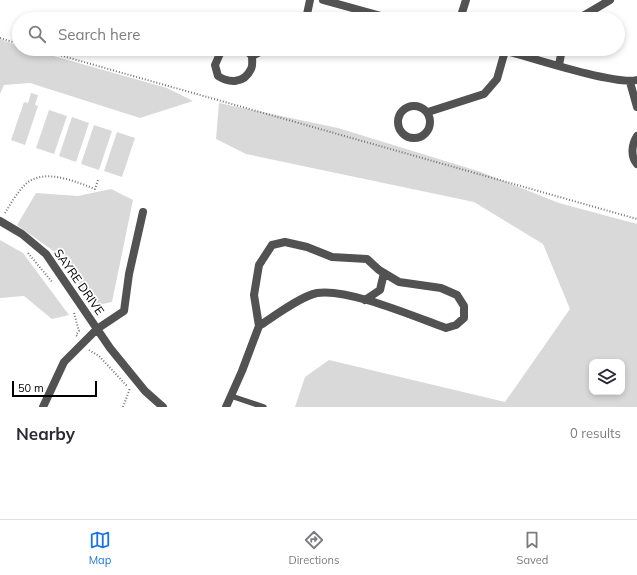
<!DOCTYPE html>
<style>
:root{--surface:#fff;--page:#f2f2f3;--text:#2b2b33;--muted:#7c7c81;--line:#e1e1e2;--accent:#1a73e8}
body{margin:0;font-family:Mulish,sans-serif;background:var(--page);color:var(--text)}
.controls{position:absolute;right:12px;bottom:12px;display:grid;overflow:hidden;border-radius:8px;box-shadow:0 2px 6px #0003}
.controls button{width:36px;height:36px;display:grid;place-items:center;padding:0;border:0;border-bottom:1px solid var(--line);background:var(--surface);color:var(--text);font:20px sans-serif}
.scale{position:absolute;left:12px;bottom:10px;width:85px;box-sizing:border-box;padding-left:4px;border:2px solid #000;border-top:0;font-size:11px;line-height:14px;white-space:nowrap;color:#000;-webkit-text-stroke:3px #fff;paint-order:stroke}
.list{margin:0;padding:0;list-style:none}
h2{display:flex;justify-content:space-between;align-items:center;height:52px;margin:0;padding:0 16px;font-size:17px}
h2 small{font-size:13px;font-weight:400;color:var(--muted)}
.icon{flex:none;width:22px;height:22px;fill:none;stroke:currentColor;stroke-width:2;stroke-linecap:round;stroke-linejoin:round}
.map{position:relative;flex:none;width:637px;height:407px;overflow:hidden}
.search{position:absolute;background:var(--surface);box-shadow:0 2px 6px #0003;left:12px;right:12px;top:12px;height:44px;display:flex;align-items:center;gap:10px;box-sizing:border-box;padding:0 14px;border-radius:22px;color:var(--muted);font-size:15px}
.sheet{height:112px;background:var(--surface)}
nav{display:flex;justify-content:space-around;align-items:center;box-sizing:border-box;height:56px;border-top:1px solid var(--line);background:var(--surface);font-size:11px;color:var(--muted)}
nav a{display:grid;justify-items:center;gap:2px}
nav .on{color:var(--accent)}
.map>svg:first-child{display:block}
</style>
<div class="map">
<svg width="637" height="407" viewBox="0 0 637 407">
<rect width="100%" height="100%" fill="#fff"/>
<path fill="#d9d9d9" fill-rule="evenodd" d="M0 39 19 46V49H29L167 88 193 101 140 118 30 83 4 85 0 94Z
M31 93 38 95 35 105 38 106 25 145 11 140 24 102 28 103Z
M219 103 338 128 481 172 559 203 637 224V407H295L305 377 329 360 505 402 570 309 543 244 474 202 246 154 216 139ZM592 362H622V392H592Z
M49 110 67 116 54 154 36 148Z
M72 117 89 123 76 162 59 156Z
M94 125 112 131 99 170 81 164Z
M117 132 135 138 122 177 104 171Z
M111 189 133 200 112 302 93 306 62 257 17 225 36 193 78 196Z
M0 240 23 253 69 315 52 319 24 296 0 298Z"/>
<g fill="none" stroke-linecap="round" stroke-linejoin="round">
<path stroke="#747474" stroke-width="2" stroke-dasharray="1 2" stroke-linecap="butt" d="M0 38 19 44
M38 49 637 219
M5 213C11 203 18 191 27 183 45 168 77 182 95 189L98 180
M28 253 53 283
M74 313 79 331 76 335 77 336
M89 350 99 356 127 386
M123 407 130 388"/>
<path stroke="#525252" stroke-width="5.5" d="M231 396 264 407"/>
<path stroke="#525252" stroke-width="8" d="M323 0 392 19
M306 19 310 0
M460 19 466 0
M578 19 610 0
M222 49 215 65 218 76C229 83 244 84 251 69 253 66 252 60 252 56L245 49
M500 49C526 56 616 86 637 80
M252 56 266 49
M559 65 562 49
M630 82 637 107
M398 122a16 16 0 1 1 32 0a16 16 0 1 1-32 0Z
M428 112 484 94 497 79 505 51
M637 136C632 144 630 156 637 164
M0 221 22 234 46 254 110 348 145 391 163 407
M365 300 380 290 384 273
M43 407 64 362 97 329 124 311 129 274 143 212
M226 407 242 371 259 326 254 295 259 265 272 245 285 242 307 247 332 257 367 259 379 270 399 282 441 288 457 295 464 306V318L456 325 446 328C415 317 348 288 317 293 301 296 273 317 259 326"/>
</g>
<g text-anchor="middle" stroke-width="3.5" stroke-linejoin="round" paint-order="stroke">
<g font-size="12" fill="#000" stroke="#fff">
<text transform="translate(79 282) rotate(55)" y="4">SAYRE DRIVE</text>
</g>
</g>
</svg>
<div class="controls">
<button><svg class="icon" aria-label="layers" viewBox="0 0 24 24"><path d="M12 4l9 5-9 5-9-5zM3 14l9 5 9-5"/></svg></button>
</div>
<div class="scale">50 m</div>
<div class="search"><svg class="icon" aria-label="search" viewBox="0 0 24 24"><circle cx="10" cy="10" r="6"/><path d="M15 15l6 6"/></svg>Search here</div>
</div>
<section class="sheet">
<h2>Nearby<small>0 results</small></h2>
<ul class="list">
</ul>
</section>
<nav>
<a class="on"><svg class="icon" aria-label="map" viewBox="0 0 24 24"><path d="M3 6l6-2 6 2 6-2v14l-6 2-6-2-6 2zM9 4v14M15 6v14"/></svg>Map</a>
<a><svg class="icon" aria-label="directions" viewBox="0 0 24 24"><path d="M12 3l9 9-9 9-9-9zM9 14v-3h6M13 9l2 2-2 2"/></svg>Directions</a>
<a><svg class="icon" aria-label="saved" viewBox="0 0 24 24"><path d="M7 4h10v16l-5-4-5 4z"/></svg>Saved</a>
</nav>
